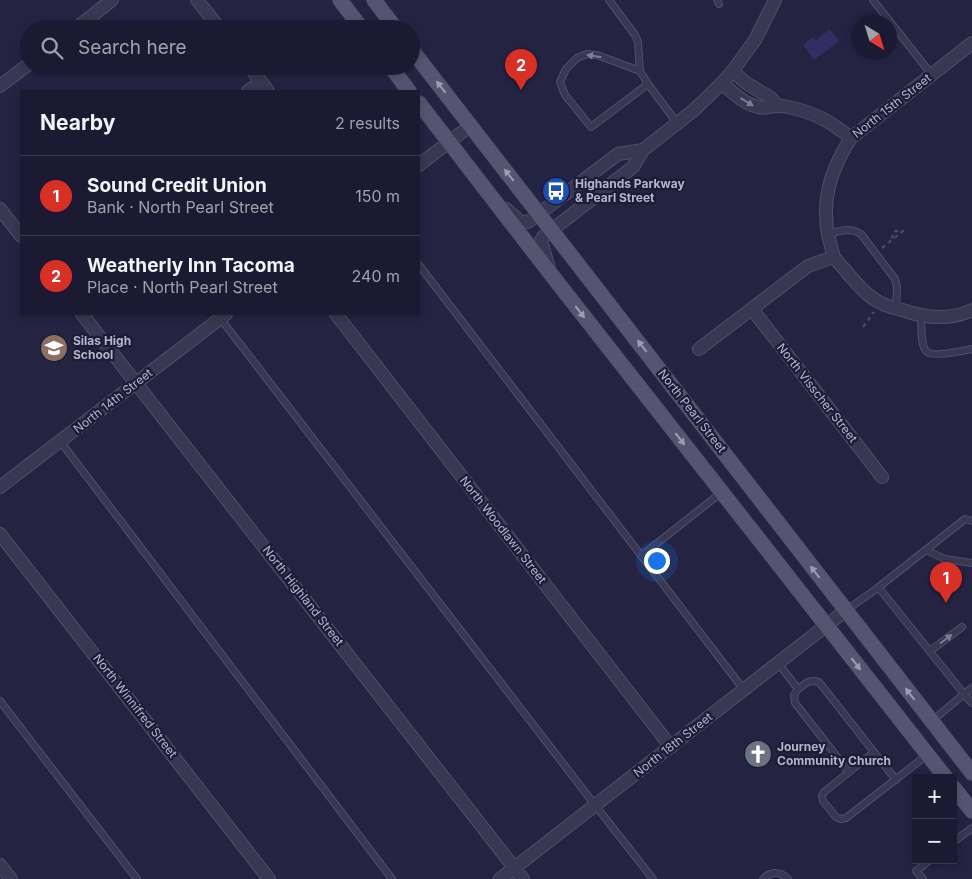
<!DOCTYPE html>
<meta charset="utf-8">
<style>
:root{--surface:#1b1a32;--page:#28273e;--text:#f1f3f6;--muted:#a0a1ac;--line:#39384d;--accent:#d93025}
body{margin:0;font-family:Inter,sans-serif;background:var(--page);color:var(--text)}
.controls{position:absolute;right:15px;bottom:15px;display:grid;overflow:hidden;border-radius:0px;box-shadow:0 2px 8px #0003}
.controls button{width:45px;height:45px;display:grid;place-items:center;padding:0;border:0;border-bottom:1px solid var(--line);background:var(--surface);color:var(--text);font:25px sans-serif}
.compass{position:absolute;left:852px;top:15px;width:45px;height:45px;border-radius:50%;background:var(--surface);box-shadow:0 2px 8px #0003;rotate:142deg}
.you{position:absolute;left:656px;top:560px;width:18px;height:18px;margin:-12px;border:4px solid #fff;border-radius:50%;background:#1a73e8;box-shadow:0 0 0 8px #1a73e833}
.badge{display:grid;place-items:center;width:32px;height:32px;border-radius:50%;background:var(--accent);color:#fff;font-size:16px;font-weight:700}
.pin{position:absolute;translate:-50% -41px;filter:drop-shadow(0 1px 2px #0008)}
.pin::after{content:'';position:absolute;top:26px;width:18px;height:15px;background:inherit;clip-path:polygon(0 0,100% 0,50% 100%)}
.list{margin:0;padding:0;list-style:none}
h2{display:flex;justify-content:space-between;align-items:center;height:65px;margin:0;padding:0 20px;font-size:21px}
h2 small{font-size:16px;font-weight:400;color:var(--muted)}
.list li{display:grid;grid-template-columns:32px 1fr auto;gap:15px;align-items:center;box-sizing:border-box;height:80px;padding:0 20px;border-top:1px solid var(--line)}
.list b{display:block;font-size:19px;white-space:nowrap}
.list p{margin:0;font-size:16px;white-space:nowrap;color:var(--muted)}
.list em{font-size:16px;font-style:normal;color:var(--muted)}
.icon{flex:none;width:28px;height:28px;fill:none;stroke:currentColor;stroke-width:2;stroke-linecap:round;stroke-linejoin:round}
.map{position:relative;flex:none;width:972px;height:879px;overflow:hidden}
.search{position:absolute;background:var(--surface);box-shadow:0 2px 8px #0003;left:20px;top:20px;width:400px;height:55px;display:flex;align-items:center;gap:12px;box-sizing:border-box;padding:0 18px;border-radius:28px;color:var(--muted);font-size:19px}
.panel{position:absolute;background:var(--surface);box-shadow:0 2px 8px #0003;left:20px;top:90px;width:400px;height:225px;border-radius:0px}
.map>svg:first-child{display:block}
</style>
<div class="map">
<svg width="972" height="879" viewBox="0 0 972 879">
<rect width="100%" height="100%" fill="#242342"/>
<path fill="#302e62" d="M830 29 839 41 814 60 803 45 813 37 816 40Z"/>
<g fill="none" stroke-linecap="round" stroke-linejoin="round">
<g stroke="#514f69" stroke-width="8">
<path id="service" d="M609 0 635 35 638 42 640 71 648 84 677 123
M717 0 719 4
M873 0 932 75
M640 71 597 55 587 54 577 58 566 69 560 82 565 95 591 127 648 84
M828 234C841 231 848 227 861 234L895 279 897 287 896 308
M419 265 744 690
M921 316C922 325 920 344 926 351 931 358 963 351 972 349
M220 318 595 805 653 879
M60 441 392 879
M926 550 945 559 972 563
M641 556 722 492
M879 588 964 694 932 721
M845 611 875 590 965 519 972 521
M930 651 962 627
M778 663 798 689 794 695 795 703 849 772 824 792 822 796 823 801 836 817 841 819 846 818 927 755
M972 688 964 694 972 703
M798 689C806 683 810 679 819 682L896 780
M0 701 137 879
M849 772 874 752
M953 842 972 828
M763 879C771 871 780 871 788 879
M923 879 916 871 930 860"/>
</g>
<g stroke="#514f69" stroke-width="14">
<path id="minor" d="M197 0 220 29
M75 29 112 0
M972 43 851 138C831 169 820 201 829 239 831 244 832 252 834 257 838 263 845 269 849 275 859 286 869 298 883 304 889 307 896 308 902 310 925 318 949 321 972 310
M249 66 268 91
M732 71 746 83 771 98 777 105
M722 83C732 92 744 104 758 107 765 109 770 106 777 106 780 105 785 107 788 107 814 112 831 122 851 138
M0 86 29 64
M248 91 261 82
M419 165 470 126
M0 209 21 236
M506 209 521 222H528L618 154 643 150
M549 269 541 241 543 237 633 167 643 150 694 110 722 83 734 69 755 40 775 0
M752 309 882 477
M82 314 523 879
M336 314 671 747
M699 349 808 266 834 257
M0 487 226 314
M0 534 269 879
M0 865 11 879
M500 879 845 611"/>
</g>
<g stroke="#3f3e57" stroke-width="16">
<path id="primary" d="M340 0 362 29
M374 0 396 29
M411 49 972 773
M390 66 409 91
M419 103 550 273 946 778
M953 787 972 811"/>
</g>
<path stroke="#404d5c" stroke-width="2.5" stroke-dasharray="4 4" stroke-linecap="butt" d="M882 248 883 247 903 231H896L893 232 892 240
M863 327 874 312"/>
<use href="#service" stroke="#393751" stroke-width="6"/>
<use href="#minor" stroke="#393751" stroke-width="12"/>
<use href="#primary" stroke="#565571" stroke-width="15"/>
</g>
<defs><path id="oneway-solid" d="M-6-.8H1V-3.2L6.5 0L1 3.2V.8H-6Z" transform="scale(1.25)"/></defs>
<g fill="#7e7c95">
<use href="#oneway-solid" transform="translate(594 56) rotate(-171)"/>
<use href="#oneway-solid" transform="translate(747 102) rotate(31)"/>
<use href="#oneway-solid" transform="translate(946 639) rotate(-37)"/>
</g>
<g fill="#9e9cb5">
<use href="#oneway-solid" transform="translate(441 87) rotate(-128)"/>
<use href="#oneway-solid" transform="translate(509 175) rotate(-128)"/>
<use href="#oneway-solid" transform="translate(580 312) rotate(52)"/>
<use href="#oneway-solid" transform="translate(642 346) rotate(-128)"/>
<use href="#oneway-solid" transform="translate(680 439) rotate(52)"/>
<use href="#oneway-solid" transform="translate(815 572) rotate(-128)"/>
<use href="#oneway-solid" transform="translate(856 664) rotate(52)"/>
<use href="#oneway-solid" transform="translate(910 694) rotate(-128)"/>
</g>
<defs>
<g id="bus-disc" transform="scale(1.4375)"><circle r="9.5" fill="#1a4fb4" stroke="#1d1c36"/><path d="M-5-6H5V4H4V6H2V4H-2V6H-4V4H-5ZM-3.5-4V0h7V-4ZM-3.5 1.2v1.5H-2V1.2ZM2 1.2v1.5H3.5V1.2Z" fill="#fff"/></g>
<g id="school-disc" transform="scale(1.4375)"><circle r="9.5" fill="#8d6e63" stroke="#1d1c36"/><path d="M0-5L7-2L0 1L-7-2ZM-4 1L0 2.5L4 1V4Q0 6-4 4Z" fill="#fff"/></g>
<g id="church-disc" transform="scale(1.4375)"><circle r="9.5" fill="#6b7280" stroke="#1d1c36"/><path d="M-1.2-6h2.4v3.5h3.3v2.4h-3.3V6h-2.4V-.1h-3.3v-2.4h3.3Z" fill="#fff"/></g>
</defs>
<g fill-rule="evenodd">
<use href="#bus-disc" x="556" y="191"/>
<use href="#school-disc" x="54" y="348"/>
<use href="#church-disc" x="758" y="754"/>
</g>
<g text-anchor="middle" stroke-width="4.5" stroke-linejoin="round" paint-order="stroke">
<g font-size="12" fill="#b6b4cc" stroke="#1d1c36">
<text transform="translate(892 106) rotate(-38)" y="4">North 15th Street</text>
<text transform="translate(817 393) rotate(52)" y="4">North Visscher Street</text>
<text transform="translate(113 401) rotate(-38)" y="4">North 14th Street</text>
<text transform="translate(692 411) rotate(52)" y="4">North Pearl Street</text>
<text transform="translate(503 530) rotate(52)" y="4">North Woodlawn Street</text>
<text transform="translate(303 596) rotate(52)" y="4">North Highland Street</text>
<text transform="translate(135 706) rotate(52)" y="4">North Winnifred Street</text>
<text transform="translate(673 745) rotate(-38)" y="4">North 18th Street</text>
</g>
<g font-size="12" font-weight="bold" fill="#b6b4cc" stroke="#1d1c36" text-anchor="start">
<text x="575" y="188">Highands Parkway<tspan x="575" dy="14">&amp; Pearl Street</tspan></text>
<text x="73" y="345">Silas High<tspan x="73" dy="14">School</tspan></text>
<text x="777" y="751">Journey<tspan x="777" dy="14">Community Church</tspan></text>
</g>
</g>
</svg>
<div class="controls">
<button>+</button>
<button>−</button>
</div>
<svg class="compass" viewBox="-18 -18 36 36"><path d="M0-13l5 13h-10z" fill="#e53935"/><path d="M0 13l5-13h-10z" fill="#a0a1ac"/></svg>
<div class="you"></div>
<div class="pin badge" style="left:946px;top:603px">1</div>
<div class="pin badge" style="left:521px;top:90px">2</div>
<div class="search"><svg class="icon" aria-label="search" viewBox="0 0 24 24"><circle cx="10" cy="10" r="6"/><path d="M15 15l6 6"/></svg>Search here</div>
<section class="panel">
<h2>Nearby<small>2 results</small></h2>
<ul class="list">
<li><span class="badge">1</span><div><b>Sound Credit Union</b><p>Bank · North Pearl Street</p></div><em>150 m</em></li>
<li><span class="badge">2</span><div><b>Weatherly Inn Tacoma</b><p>Place · North Pearl Street</p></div><em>240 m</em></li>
</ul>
</section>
</div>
